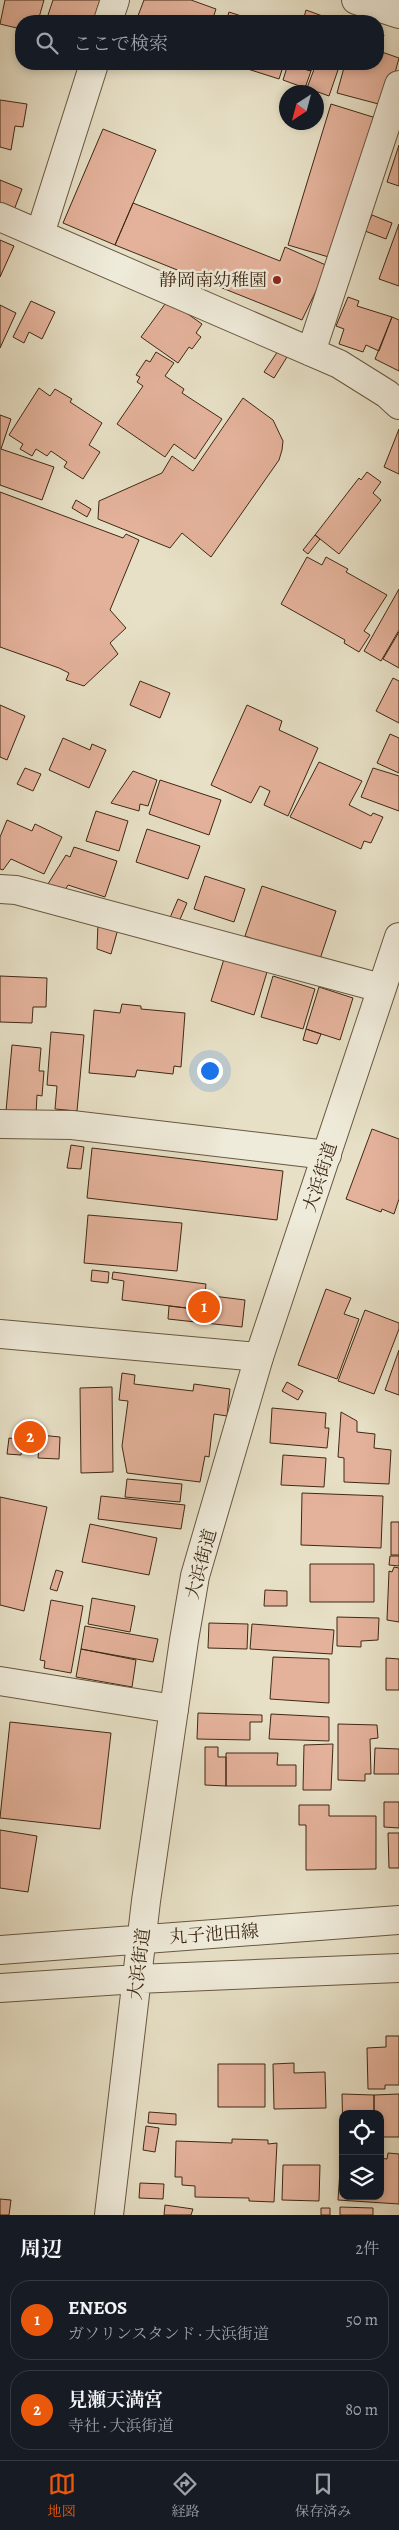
<!DOCTYPE html>
<html lang="ja">
<meta charset="utf-8">
<style>
:root{--surface:#171b24;--page:#20242c;--text:#f1f3f6;--muted:#9ea1a6;--line:#363941;--accent:#ea580c}
body{margin:0;font-family:Alegreya,"Noto Serif JP",serif;background:var(--page);color:var(--text)}
.controls{position:absolute;right:15px;bottom:15px;display:grid;overflow:hidden;border-radius:10px;box-shadow:0 2px 8px #0003}
.controls button{width:45px;height:45px;display:grid;place-items:center;padding:0;border:0;border-bottom:1px solid var(--line);background:var(--surface);color:var(--text);font:25px sans-serif}
.compass{position:absolute;left:279px;top:85px;width:45px;height:45px;border-radius:50%;background:var(--surface);box-shadow:0 2px 8px #0003;rotate:216deg}
.you{position:absolute;left:209px;top:1070px;width:18px;height:18px;margin:-12px;border:4px solid #fff;border-radius:50%;background:#1a73e8;box-shadow:0 0 0 8px #1a73e833}
.badge{display:grid;place-items:center;width:32px;height:32px;border-radius:50%;background:var(--accent);color:#fff;font-size:16px;font-weight:700}
.pin{position:absolute;translate:-50% -50%;border:2px solid #fff;box-shadow:0 1px 5px #0006}
.list{margin:0;padding:0;list-style:none}
h2{display:flex;justify-content:space-between;align-items:center;height:65px;margin:0;padding:0 20px;font-size:21px}
h2 small{font-size:16px;font-weight:400;color:var(--muted)}
.list li{display:grid;grid-template-columns:32px 1fr auto;gap:15px;align-items:center;box-sizing:border-box;height:80px;margin:0 10px 10px;padding:0 10px;border:1px solid var(--line);border-radius:20px}
.list b{display:block;font-size:19px;white-space:nowrap}
.list p{margin:0;font-size:16px;white-space:nowrap;color:var(--muted)}
.list em{font-size:16px;font-style:normal;color:var(--muted)}
.icon{flex:none;width:28px;height:28px;fill:none;stroke:currentColor;stroke-width:2;stroke-linecap:round;stroke-linejoin:round}
.map{position:relative;flex:none;width:399px;height:2215px;overflow:hidden}
.search{position:absolute;background:var(--surface);box-shadow:0 2px 8px #0003;left:15px;right:15px;top:15px;height:55px;display:flex;align-items:center;gap:12px;box-sizing:border-box;padding:0 18px;border-radius:20px;color:var(--muted);font-size:19px}
.sheet{height:245px;background:var(--surface)}
nav{display:flex;justify-content:space-around;align-items:center;box-sizing:border-box;height:70px;border-top:1px solid var(--line);background:var(--surface);font-size:14px;color:var(--muted)}
nav a{display:grid;justify-items:center;gap:2px}
nav .on{color:var(--accent)}
.map>svg:first-child{display:block}
</style>
<div class="map">
<svg width="399" height="2215" viewBox="0 0 399 2215">
<rect width="100%" height="100%" fill="#e7e0c6"/>
<filter id="stains"><feTurbulence type="fractalNoise" baseFrequency=".004" numOctaves="4"/><feColorMatrix values="0 0 0 0 .2 0 0 0 0 .09 0 0 0 0 .02 0 0 0 .5 -.17"/></filter>
<radialGradient id="worn" r=".72"><stop offset=".6" stop-color="#630" stop-opacity="0"/><stop offset="1" stop-color="#630" stop-opacity=".3"/></radialGradient>
<path fill="#e4b29b" stroke="#3f2915" d="M5 0H44L38 21H21V29L0 24Z
M53 0H100L97 9 102 10 99 21H46Z
M144 0H191L216 9 212 21H136Z
M306 10 328 18 327 21H303Z
M229 12 257 21H226Z
M378 33 384 35 379 51 399 58 386 106 337 93 345 64H378Z
M232 64H284L279 79Z
M288 64 311 71 305 88 283 80Z
M288 64H313L311 71Z
M316 64H340L329 96 307 88Z
M0 100 27 104 23 127 15 126 11 150 0 147Z
M331 104 376 118 332 258 288 245Z
M103 129 156 150 115 245 63 223Z
M399 145V186L387 182Z
M0 180 22 189 14 210 0 205Z
M133 203 280 261 285 247 328 266 302 320 115 245Z
M372 215 392 223 386 239 365 231Z
M399 224V286L379 279Z
M0 240 14 246 0 277Z
M348 297 359 301 357 306 392 317 379 351 366 345 363 352 339 344 344 329 336 326Z
M168 300 202 324 196 333 201 337 192 349 189 347 178 363 141 337Z
M31 301 55 312 42 339 29 332 24 343 13 337Z
M0 305 16 313 0 348Z
M392 317 399 320V371L375 359Z
M278 351 287 357 274 378 264 372Z
M156 352 174 363 165 376 184 389 182 393 222 419 195 459 174 444 165 457 117 424 143 386 137 382 140 377 136 375 146 360 150 362Z
M39 388 50 396 55 389 72 399 70 402 102 423 89 445 100 452 83 479 64 467 67 462 51 451 47 456 36 449 32 456 20 449 23 444 9 435Z
M243 398 273 420 283 441 282 450 279 460 211 557 182 533 170 548 98 519 99 501 162 473 172 456 193 471Z
M0 415 11 419 1 449 54 467 42 500 0 485Z
M399 429V474L384 467Z
M367 472 381 482 373 493 381 500 339 554 315 535 359 478 361 480Z
M0 492 123 538 126 534 139 540 110 610 126 628 110 643 118 654 84 686 66 680 69 673 59 668 0 647Z
M76 500 91 509 87 517 72 508Z
M315 535 320 539 308 554 303 550Z
M307 557 322 565 326 557 348 569 346 572 387 595 364 631 370 635 359 652 344 643 345 640 281 604Z
M399 589V630L381 661 364 651Z
M399 632V668L383 659Z
M393 678 399 681V723L376 711Z
M140 681 170 693 160 718 130 705Z
M0 705 25 716 7 760 0 757Z
M247 705 282 721 279 730 318 748 288 816 264 805 270 791 260 786 251 803 211 785Z
M390 734 399 738V773L377 763Z
M63 738 90 750 92 744 106 750 89 788 49 770Z
M319 762 362 781 349 805 371 816 373 813 383 817 371 843 364 841 361 849 290 817Z
M25 768 41 774 33 791 17 784Z
M373 768 399 776V811L361 797Z
M133 771 157 780 148 806 140 804 139 811 111 803Z
M160 780 221 800 209 835 149 814Z
M96 811 128 821 119 851 86 841Z
M7 820 32 831 35 824 62 837 44 874 11 859 3 870 0 869V837Z
M147 829 200 846 188 879 136 862Z
M74 847 117 861 105 897 68 885 64 892 46 887 66 855 70 857Z
M205 876 245 889 234 922 194 909Z
M262 886 336 911 319 962 245 936Z
M178 899 187 903 178 924 169 920Z
M98 923 118 929 111 954 97 949Z
M224 959 267 972 254 1015 211 1001Z
M0 976 47 978 46 1007H33L32 1023 0 1022Z
M273 976 315 989 303 1029 261 1017Z
M319 987 353 998 340 1040 306 1029Z
M122 1004 141 1006V1009L185 1013 181 1067 174 1066 173 1074 137 1070 135 1077 89 1073 94 1010 120 1013Z
M306 1029 321 1034 317 1044 303 1040Z
M51 1032 84 1035 77 1111 55 1109 57 1086 47 1085Z
M12 1045 41 1048 39 1071H44L42 1096 37 1095 36 1114 6 1111Z
M372 1129 399 1139V1199L394 1214 382 1209 381 1212 346 1199Z
M71 1145 84 1147 81 1169 67 1168Z
M92 1148 283 1171 277 1220 87 1198Z
M88 1215 182 1223 177 1271 84 1263Z
M92 1270 109 1272 108 1283 91 1281Z
M113 1272 206 1284 203 1310 122 1300 124 1281 112 1279Z
M326 1289 351 1298 344 1314 359 1319 337 1379 298 1365Z
M205 1295 245 1300 242 1327 168 1319 169 1306 203 1310Z
M365 1310 399 1323V1329L374 1394 338 1381Z
M399 1350V1395L385 1390Z
M122 1373 135 1375 134 1384 193 1391 194 1384 230 1389 227 1416 214 1414 209 1457 205 1456 200 1482 127 1473 122 1446 128 1401 119 1400Z
M287 1382 303 1391 298 1400 282 1391Z
M112 1387 113 1472 81 1473 80 1388Z
M272 1408 326 1413 325 1428H329L327 1448 270 1443Z
M341 1412 357 1421V1432L375 1434 374 1448 391 1450 389 1484 344 1482V1458L338 1457Z
M40 1435 60 1437 59 1459 38 1458Z
M9 1438 23 1440 21 1455 7 1454Z
M283 1455 326 1458 324 1487 281 1485Z
M127 1479 182 1484 180 1502 125 1497Z
M302 1493 383 1496 381 1548 301 1545Z
M101 1496 185 1505 181 1529 98 1519Z
M0 1497 47 1507 24 1611 0 1605Z
M391 1522H399V1555H391Z
M90 1524 157 1538 149 1575 82 1562Z
M390 1556H399V1566L389 1565Z
M310 1564H374V1602H310Z
M394 1567 399 1568V1622L387 1620 389 1571 392 1572Z
M56 1570 63 1572 57 1591 50 1589Z
M265 1590 287 1591V1606H264Z
M92 1598 135 1606 130 1632 88 1624Z
M51 1600 83 1606 71 1673 44 1668 45 1661 40 1660Z
M337 1617 379 1618 378 1640 361 1641V1647L337 1646Z
M209 1623 248 1624 247 1649 208 1648Z
M252 1624 334 1630 332 1654 250 1649Z
M85 1626 158 1639 153 1662 81 1649Z
M81 1649 136 1660 132 1687 76 1677Z
M273 1657 329 1659V1703L270 1699Z
M386 1658 399 1659V1690H386Z
M198 1713 262 1715V1722H250V1740L197 1739Z
M271 1714 329 1717V1741L269 1739Z
M10 1722 111 1733 100 1829 0 1818Z
M338 1724 377 1725 378 1738 370 1739 371 1774H365V1781L338 1780Z
M333 1744 331 1790H303L304 1745Z
M205 1747H218V1757H226V1786L205 1785Z
M375 1748 399 1749V1774H374Z
M226 1753H278L277 1765H296V1786H226Z
M384 1802H399V1828L384 1827Z
M299 1805H329V1816H376V1869L306 1870V1825H299Z
M0 1830 37 1836 28 1892 0 1888Z
M388 1833H399V1868H389Z
M386 2036H399V2085H385V2089H368L367 2048 386 2047Z
M294 2063V2073L325 2072 326 2108 274 2109 273 2064Z
M218 2064H265V2107H218Z
M342 2094 374 2095V2114H343V2137Z
M399 2094V2137H380V2114H374V2095Z
M149 2112 176 2114V2125L148 2123Z
M146 2126 159 2128 155 2152 143 2150Z
M232 2139 268 2140V2144L277 2143 274 2202 249 2201V2198L195 2197V2186L182 2185V2177H175L176 2141 232 2143Z
M388 2153 399 2154V2204L338 2200 341 2156H343V2196H380V2158L387 2159Z
M283 2165H320L319 2201 282 2200Z
M140 2183 164 2184 163 2199 139 2198Z
M0 2199 11 2200 9 2215H0Z
M165 2205 193 2209 191 2215H164Z
M340 2207 373 2208V2215H340Z
M321 2208H330V2215H321Z"/>
<g fill="none" stroke-linecap="round" stroke-linejoin="round">
<g stroke="#695741" stroke-width="30">
<path id="minor" d="M356 0 399 14
M108 21 115 0
M0 217 339 364 387 394 399 405
M40 234 94 64
M311 352 399 85
M0 889 16 890 381 988
M0 1124 72 1125 327 1155
M0 1334 259 1357
M0 1681 174 1709"/>
</g>
<g stroke="#695741" stroke-width="30">
<path id="tertiary" d="M0 1950 399 1920
M0 1988 137 1979 399 1968
M109 2215 146 1901 184 1640 195 1576 259 1357 399 937"/>
</g>
<use href="#minor" stroke="#efebda" stroke-width="28"/>
<use href="#tertiary" stroke="#efebda" stroke-width="28"/>
</g>
<circle fill="#8f2418" stroke="#efebda" stroke-width="2" cx="277" cy="280" r="5"/>
<g text-anchor="middle" stroke-width="5" stroke-linejoin="round" paint-order="stroke">
<g font-size="18" fill="#3f2915" stroke="#efebda" text-anchor="end">
<text x="267" y="286">静岡南幼稚園</text>
</g>
<g font-size="18" fill="#3f2915" stroke="#efebda">
<text transform="translate(320 1177) rotate(-72)" y="6">大浜街道</text>
<text transform="translate(201 1564) rotate(-75)" y="6">大浜街道</text>
<text transform="translate(214 1934) rotate(-4)" y="6">丸子池田線</text>
<text transform="translate(139 1964) rotate(-83)" y="6">大浜街道</text>
</g>
</g>
<rect width="100%" height="100%" filter="url(#stains)"/>
<rect width="100%" height="100%" fill="url(#worn)"/>
</svg>
<div class="controls">
<button><svg class="icon" aria-label="locate" viewBox="0 0 24 24"><circle cx="12" cy="12" r="6"/><path d="M12 2v4M12 18v4M2 12h4M18 12h4"/></svg></button>
<button><svg class="icon" aria-label="layers" viewBox="0 0 24 24"><path d="M12 4l9 5-9 5-9-5zM3 14l9 5 9-5"/></svg></button>
</div>
<svg class="compass" viewBox="-18 -18 36 36"><path d="M0-13l5 13h-10z" fill="#e53935"/><path d="M0 13l5-13h-10z" fill="#9ea1a6"/></svg>
<div class="you"></div>
<div class="pin badge" style="left:204px;top:1307px">1</div>
<div class="pin badge" style="left:30px;top:1437px">2</div>
<div class="search"><svg class="icon" aria-label="search" viewBox="0 0 24 24"><circle cx="10" cy="10" r="6"/><path d="M15 15l6 6"/></svg>ここで検索</div>
</div>
<section class="sheet">
<h2>周辺<small>2件</small></h2>
<ul class="list">
<li><span class="badge">1</span><div><b>ENEOS</b><p>ガソリンスタンド · 大浜街道</p></div><em>50 m</em></li>
<li><span class="badge">2</span><div><b>見瀬天満宮</b><p>寺社 · 大浜街道</p></div><em>80 m</em></li>
</ul>
</section>
<nav>
<a class="on"><svg class="icon" aria-label="map" viewBox="0 0 24 24"><path d="M3 6l6-2 6 2 6-2v14l-6 2-6-2-6 2zM9 4v14M15 6v14"/></svg>地図</a>
<a><svg class="icon" aria-label="directions" viewBox="0 0 24 24"><path d="M12 3l9 9-9 9-9-9zM9 14v-3h6M13 9l2 2-2 2"/></svg>経路</a>
<a><svg class="icon" aria-label="saved" viewBox="0 0 24 24"><path d="M7 4h10v16l-5-4-5 4z"/></svg>保存済み</a>
</nav>
